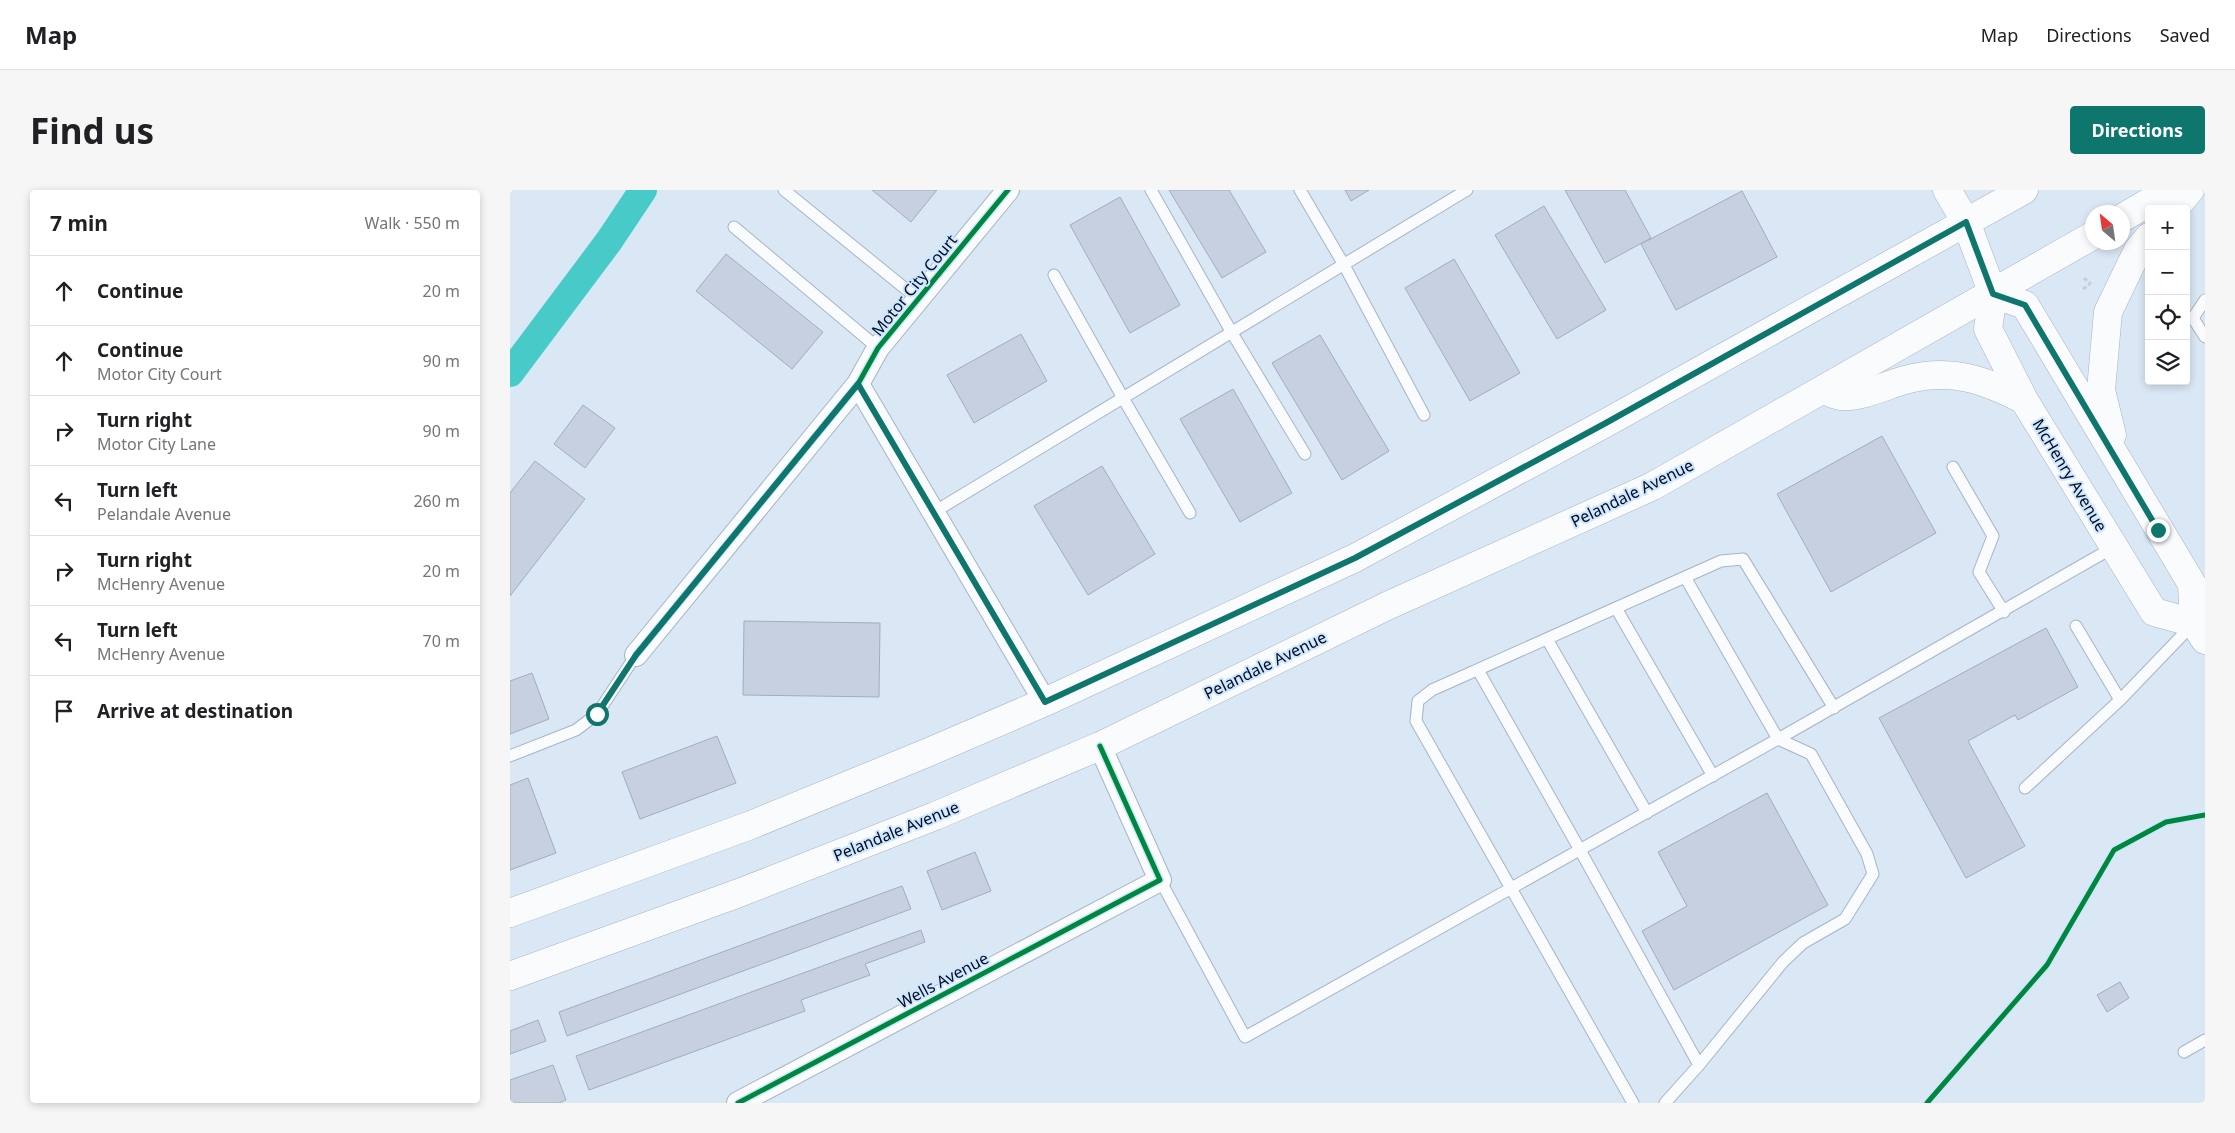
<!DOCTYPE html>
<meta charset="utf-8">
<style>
:root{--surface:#fff;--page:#f6f6f6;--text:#202124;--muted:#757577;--line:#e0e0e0;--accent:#0f766e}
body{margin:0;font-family:"Noto Sans",sans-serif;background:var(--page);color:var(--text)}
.controls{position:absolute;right:15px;top:15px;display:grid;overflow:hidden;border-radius:5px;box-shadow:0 2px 8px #0003}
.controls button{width:45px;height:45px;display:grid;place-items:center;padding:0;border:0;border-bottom:1px solid var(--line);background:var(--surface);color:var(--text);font:25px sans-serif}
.compass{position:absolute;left:1575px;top:15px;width:45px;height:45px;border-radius:50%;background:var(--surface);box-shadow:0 2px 8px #0003;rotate:331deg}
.stop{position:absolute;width:15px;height:15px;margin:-11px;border:4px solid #0f766e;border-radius:50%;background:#fff}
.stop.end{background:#0f766e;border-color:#fff;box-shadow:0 1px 5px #0008}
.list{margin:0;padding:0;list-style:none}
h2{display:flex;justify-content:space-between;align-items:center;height:65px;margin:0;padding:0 20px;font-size:21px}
h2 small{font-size:16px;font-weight:400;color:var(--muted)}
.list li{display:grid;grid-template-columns:32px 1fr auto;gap:15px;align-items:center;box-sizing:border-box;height:70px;padding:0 20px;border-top:1px solid var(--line)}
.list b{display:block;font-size:19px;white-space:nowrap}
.list p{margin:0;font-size:16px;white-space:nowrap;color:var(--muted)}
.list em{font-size:16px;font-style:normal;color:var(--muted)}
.icon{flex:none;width:28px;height:28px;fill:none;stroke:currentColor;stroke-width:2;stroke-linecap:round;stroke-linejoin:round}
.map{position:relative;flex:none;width:1695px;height:913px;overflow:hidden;border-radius:5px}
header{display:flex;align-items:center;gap:30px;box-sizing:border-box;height:70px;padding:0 25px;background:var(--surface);border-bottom:1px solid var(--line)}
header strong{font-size:24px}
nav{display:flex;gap:28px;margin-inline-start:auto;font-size:18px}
.intro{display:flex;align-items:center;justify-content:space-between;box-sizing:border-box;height:120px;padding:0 30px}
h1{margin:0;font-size:35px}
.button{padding:12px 22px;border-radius:5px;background:var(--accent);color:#fff;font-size:18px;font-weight:700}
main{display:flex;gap:30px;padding:0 30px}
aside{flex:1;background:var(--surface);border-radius:5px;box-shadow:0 2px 8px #0003}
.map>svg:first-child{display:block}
</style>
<header>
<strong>Map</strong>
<nav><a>Map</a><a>Directions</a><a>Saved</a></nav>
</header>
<div class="intro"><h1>Find us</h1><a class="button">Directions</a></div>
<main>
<aside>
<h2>7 min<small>Walk · 550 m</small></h2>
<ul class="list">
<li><svg class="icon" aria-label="ahead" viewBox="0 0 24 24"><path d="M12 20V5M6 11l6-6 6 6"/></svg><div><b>Continue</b></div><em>20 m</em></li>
<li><svg class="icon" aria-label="ahead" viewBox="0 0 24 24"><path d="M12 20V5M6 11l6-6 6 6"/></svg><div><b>Continue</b><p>Motor City Court</p></div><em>90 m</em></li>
<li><svg class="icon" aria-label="right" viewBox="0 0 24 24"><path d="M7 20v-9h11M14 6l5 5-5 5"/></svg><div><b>Turn right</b><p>Motor City Lane</p></div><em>90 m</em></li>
<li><svg class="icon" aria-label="left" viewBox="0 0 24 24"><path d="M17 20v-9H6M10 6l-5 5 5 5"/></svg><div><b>Turn left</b><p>Pelandale Avenue</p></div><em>260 m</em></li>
<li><svg class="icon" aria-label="right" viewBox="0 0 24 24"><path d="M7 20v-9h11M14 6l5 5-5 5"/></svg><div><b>Turn right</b><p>McHenry Avenue</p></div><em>20 m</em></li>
<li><svg class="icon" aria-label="left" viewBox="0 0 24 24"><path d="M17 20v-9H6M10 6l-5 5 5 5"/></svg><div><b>Turn left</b><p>McHenry Avenue</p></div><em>70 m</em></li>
<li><svg class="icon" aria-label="arrive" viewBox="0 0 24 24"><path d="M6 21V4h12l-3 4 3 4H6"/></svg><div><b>Arrive at destination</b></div></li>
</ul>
</aside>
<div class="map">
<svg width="1695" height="913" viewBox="0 0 1695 913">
<rect width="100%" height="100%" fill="#dae7f4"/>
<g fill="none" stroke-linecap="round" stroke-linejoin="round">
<path stroke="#48cac9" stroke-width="28" d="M0 183 99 51 133 0"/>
</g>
<path fill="#c6d0e1" stroke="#a3acbf" d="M362 0H427L401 32Z
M659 0H719L756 62 712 88Z
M835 0H859L841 11Z
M1055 0H1115L1141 48 1095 73Z
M1232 1 1267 67 1166 120 1131 54Z
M610 7 670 115 620 143 560 35Z
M1034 16 1096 120 1047 149 985 45Z
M216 64 313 142 282 179 186 101Z
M944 69 1010 183 960 211 895 98Z
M511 144 537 191 464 233 437 185Z
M810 145 879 261 832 290 762 173Z
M723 199 782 303 730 332 670 229Z
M73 215 105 238 75 278 44 254Z
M1372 246 1426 343 1321 402 1267 304Z
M25 271 75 309 0 406V303Z
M592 276 645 364 578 405 524 316Z
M234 431 370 433 369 507 233 505Z
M1536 438 1568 497 1508 530 1505 525 1458 551 1515 656 1456 688 1369 528Z
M22 483 39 529 0 544V491Z
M207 546 226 593 130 629 112 582Z
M18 588 46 663 0 680V595Z
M1257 603 1318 715 1164 800 1132 741 1177 716 1148 662Z
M465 662 481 701 432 720 417 681Z
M392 696 401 719 57 846 49 822Z
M411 740 415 752 355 774 360 785 291 810 295 821 79 900 66 866Z
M1610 792 1619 808 1597 822 1587 805Z
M28 830 36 851 0 864V841Z
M43 875 56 910 49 913H0V890Z"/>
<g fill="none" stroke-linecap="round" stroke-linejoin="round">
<g stroke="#a5b5c5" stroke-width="13">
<path id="service" d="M274 0 408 109
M641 0 722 143 795 264
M790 0 834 75 914 225
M224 37 368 158
M544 85 613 208 680 323
M1695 110 1683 128 1695 147
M1443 277 1483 346 1469 382 1494 422
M424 322 957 0
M1106 418 1203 586
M1566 436 1610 510
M1037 449 1137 623
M968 480 1070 660 1189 875
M0 566 66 540 87 524 126 465
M1515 598 1610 510 1683 434
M650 690 735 847 1268 549 1604 357
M1674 862 1695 850
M1123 913 906 531 908 511 922 500 1211 371 1233 369 1324 518
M1155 913 1189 875 1273 772 1293 753 1335 729 1363 684 1357 664 1301 564 1268 549 1175 387"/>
</g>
<g stroke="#a5b5c5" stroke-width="24">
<path id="minor" d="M348 194 535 512
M126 465 348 194 368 158 498 0
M228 913 650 690 590 556"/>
</g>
<g stroke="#a5b5c5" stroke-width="29">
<path id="secondary" d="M1612 28 1660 0
M0 723 241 635 419 562 535 512 845 368 1094 234 1514 0
M0 786 229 703 425 626 590 556 877 416 1143 296 1582 46"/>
</g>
<g stroke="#a5b5c5" stroke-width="29">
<path id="primary" d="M1437 0 1456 32 1483 104 1478 139 1514 210 1644 422 1684 433
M1664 19 1680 0
M1483 104 1515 115 1682 394 1684 433 1695 450
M1313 200C1319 202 1325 205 1331 206 1351 208 1376 195 1395 190 1441 178 1473 189 1514 210
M1602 245 1591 200 1598 122 1628 60 1639 47"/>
</g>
<path stroke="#caced3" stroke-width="3" stroke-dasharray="4 2.5" stroke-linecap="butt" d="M1574 88 1581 94
M1573 99 1580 94"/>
<use href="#service" stroke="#f9fbfd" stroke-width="11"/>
<use href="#minor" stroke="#f9fbfd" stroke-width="22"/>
<use href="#secondary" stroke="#f9fbfd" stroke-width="28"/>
<use href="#primary" stroke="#f9fbfd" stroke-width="28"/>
<g stroke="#cfe6ff" stroke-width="8">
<path id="cycleway" d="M126 465 348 194 368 158 498 0
M228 913 650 690 590 556
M1417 913 1537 775 1604 660 1656 632 1695 625"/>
</g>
<use href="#cycleway" stroke="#00873e" stroke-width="5"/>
</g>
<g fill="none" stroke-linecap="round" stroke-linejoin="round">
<path stroke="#0f766e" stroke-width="6" d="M87 524 126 465 348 194 535 512 845 368 1094 234 1456 32 1483 104 1515 115 1648 340"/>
</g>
<g text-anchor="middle" stroke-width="4" stroke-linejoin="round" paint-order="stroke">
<g font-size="16" fill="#000d21" stroke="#cfe6ff">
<text transform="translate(404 95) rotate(-51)" y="6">Motor City Court</text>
<text transform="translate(1560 285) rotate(59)" y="6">McHenry Avenue</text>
<text transform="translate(1122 303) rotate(-26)" y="6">Pelandale Avenue</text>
<text transform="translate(755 475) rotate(-26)" y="6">Pelandale Avenue</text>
<text transform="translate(386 641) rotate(-22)" y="6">Pelandale Avenue</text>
<text transform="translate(433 790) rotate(-28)" y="6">Wells Avenue</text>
</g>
</g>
</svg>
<div class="controls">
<button>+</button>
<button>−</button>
<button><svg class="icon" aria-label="locate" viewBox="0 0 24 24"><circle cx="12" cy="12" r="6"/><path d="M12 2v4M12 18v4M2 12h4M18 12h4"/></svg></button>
<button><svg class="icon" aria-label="layers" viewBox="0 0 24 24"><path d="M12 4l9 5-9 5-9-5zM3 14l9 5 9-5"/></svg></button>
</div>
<svg class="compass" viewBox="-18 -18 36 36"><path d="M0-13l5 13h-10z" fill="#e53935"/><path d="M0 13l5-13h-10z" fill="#757577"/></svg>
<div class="stop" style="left:87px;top:524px"></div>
<div class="stop end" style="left:1648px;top:340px"></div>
</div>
</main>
